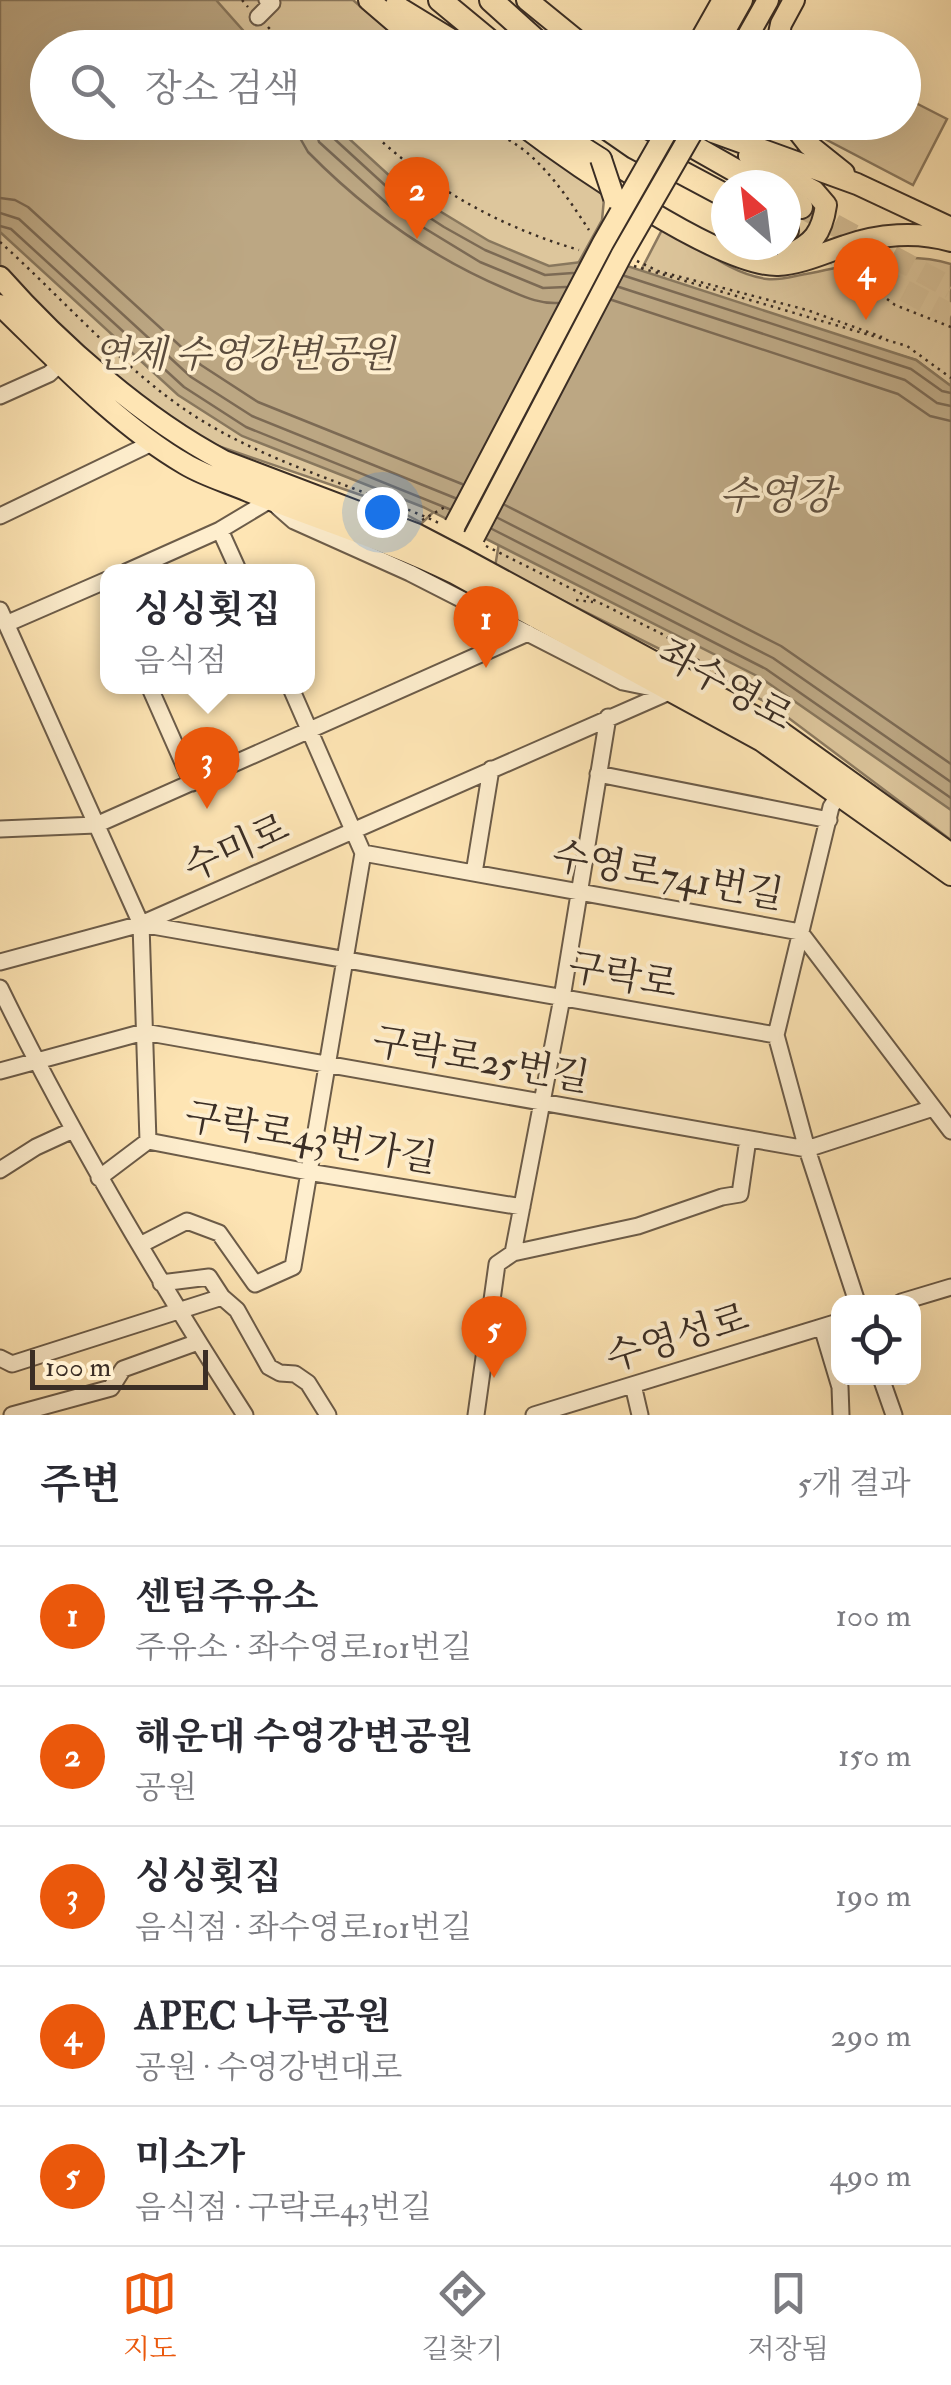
<!DOCTYPE html>
<html lang="ko">
<meta charset="utf-8">
<style>
:root{--surface:#fff;--page:#f7f7f7;--text:#2b2b33;--muted:#7c7c81;--line:#e1e1e2;--accent:#ea580c}
body{margin:0;font-family:"IM FELL Double Pica","Noto Serif KR",serif;background:var(--page);color:var(--text)}
.controls{position:absolute;right:30px;bottom:30px;display:grid;overflow:hidden;border-radius:20px;box-shadow:0 10px 40px #0002}
.controls button{width:90px;height:90px;display:grid;place-items:center;padding:0;border:0;border-bottom:2px solid var(--line);background:var(--surface);color:var(--text);font:50px sans-serif}
.compass{position:absolute;left:711px;top:170px;width:90px;height:90px;border-radius:50%;background:var(--surface);box-shadow:0 10px 40px #0002;rotate:332deg}
.scale{position:absolute;left:30px;bottom:25px;width:178px;box-sizing:border-box;padding-left:10px;border:5px solid #3b2e25;border-top:0;font-size:28px;line-height:35px;white-space:nowrap;color:#3b2e25;-webkit-text-stroke:8px #feeece;paint-order:stroke}
.you{position:absolute;left:382px;top:512px;width:35px;height:35px;margin:-25px;border:8px solid #fff;border-radius:50%;background:#1a73e8;box-shadow:0 0 0 15px #1a73e833}
.badge{display:grid;place-items:center;width:65px;height:65px;border-radius:50%;background:var(--accent);color:#fff;font-size:32px;font-weight:700}
.pin{position:absolute;translate:-50% -82px;filter:drop-shadow(0 2px 5px #0008)}
.pin::after{content:'';position:absolute;top:52px;width:35px;height:30px;background:inherit;clip-path:polygon(0 0,100% 0,50% 100%)}
.popup{position:absolute;left:100px;top:564px;width:215px;height:130px;box-sizing:border-box;display:grid;place-content:center;border-radius:20px;background:var(--surface);filter:drop-shadow(0 2px 8px #0005);font-size:32px;white-space:nowrap;color:var(--muted)}
.popup b{font-size:38px;color:var(--text)}
.popup::after{content:'';position:absolute;left:50%;top:100%;margin-left:-20px;border:20px solid transparent;border-top-color:var(--surface)}
.list{margin:0;padding:0;list-style:none}
h2{display:flex;justify-content:space-between;align-items:center;height:130px;margin:0;padding:0 40px;font-size:42px}
h2 small{font-size:32px;font-weight:400;color:var(--muted)}
.list li{display:grid;grid-template-columns:65px 1fr auto;gap:30px;align-items:center;box-sizing:border-box;height:140px;padding:0 40px;border-top:2px solid var(--line)}
.list b{display:block;font-size:38px;white-space:nowrap}
.list p{margin:0;font-size:32px;white-space:nowrap;color:var(--muted)}
.list em{font-size:32px;font-style:normal;color:var(--muted)}
.icon{flex:none;width:55px;height:55px;fill:none;stroke:currentColor;stroke-width:2;stroke-linecap:round;stroke-linejoin:round}
.map{position:relative;flex:none;width:951px;height:1415px;overflow:hidden}
.search{position:absolute;background:var(--surface);box-shadow:0 10px 40px #0002;left:30px;right:30px;top:30px;height:110px;display:flex;align-items:center;gap:25px;box-sizing:border-box;padding:0 35px;border-radius:55px;color:var(--muted);font-size:38px}
.sheet{height:830px;background:var(--surface)}
nav{display:flex;justify-content:space-around;align-items:center;box-sizing:border-box;height:140px;border-top:2px solid var(--line);background:var(--surface);font-size:28px;color:var(--muted)}
nav a{display:grid;justify-items:center;gap:5px}
nav .on{color:var(--accent)}
.map>svg:first-child{display:block}
</style>
<div class="map">
<svg width="951" height="1415" viewBox="0 0 951 1415">
<rect width="100%" height="100%" fill="#fee5b4"/>
<filter id="stains"><feTurbulence type="fractalNoise" baseFrequency=".002" numOctaves="4"/><feColorMatrix values="0 0 0 0 .2 0 0 0 0 .09 0 0 0 0 .02 0 0 0 .5 -.17"/></filter>
<radialGradient id="worn" r=".72"><stop offset=".6" stop-color="#630" stop-opacity="0"/><stop offset="1" stop-color="#630" stop-opacity=".3"/></radialGradient>
<path fill="#ddc69c" stroke="#8c7a60" stroke-width="2.5" d="M0 0H353L408 47 48 48V122L506 123 601 186 604 199 602 220 450 496 422 523 384 503 195 438 91 357 0 265Z
M904 97 947 119 913 185 825 139 833 123 904 122Z
M664 226C698 244 728 274 767 279 779 281 794 276 806 274 855 265 901 249 951 264V386L916 360 637 278Z
M502 525 782 677 951 797V840L770 704 495 567Z"/>
<path fill="#bca783" stroke="#88775d" stroke-width="2.5" d="M0 0H216L258 47 48 48V122L332 123 405 190 489 241 549 266 606 259 916 360 951 386V810L761 678 423 507 242 436 178 395 0 232Z"/>
<g fill="none" stroke-linecap="round" stroke-linejoin="round">
<path stroke="#7c6a54" stroke-width="2.5" d="M298 122 300 138 308 152C365 210 430 257 506 289 523 296 538 304 558 303
M313 122 319 142 393 209 480 262 543 288 566 287
M326 122 329 134 399 198 444 227 485 250 545 275 573 273
M0 198 15 200 28 207 201 365 258 402 462 484
M0 213 19 219 191 377 252 416 455 498
M0 226 11 229 184 387 246 427 449 509
M625 276 911 369 942 391 951 393
M619 287 905 380 937 403 951 406
M612 300 898 394 930 416 951 421
M505 505 781 646 951 764
M498 518 773 658 951 782
M492 529 766 669 951 798"/>
<path stroke="#d7c097" stroke-width="22" stroke-dasharray="22 11" stroke-linecap="butt" d="M805 209 951 288
M817 245 951 315"/>
<g stroke="#6c5c49" stroke-width="19">
<path id="minor" d="M258 17 272 3 267 0
M0 396 49 374 60 364
M278 507 294 521 410 573 623 682 657 689
M0 516 154 442
M220 530 239 572
M126 572 220 530 270 500 272 495
M0 610 141 924 148 1141
M6 624 107 580
M149 686 192 783
M290 686 363 853 800 932 951 1131
M598 774 829 820
M843 788 831 807 776 1035 807 1149 857 1302
M0 829 96 825 528 633
M474 873 491 769
M141 924 776 1035
M0 962 141 924 676 689
M0 988C72 1136 156 1277 245 1415
M0 1071 144 1032 807 1149 933 1108
M0 1170 36 1147 73 1130
M99 1178 148 1141 308 1172 522 1207
M140 1245 187 1221 219 1233 255 1284 293 1267 363 853
M513 1253 562 998 608 717
M161 1283 209 1277 222 1297 237 1310 269 1367 280 1373 295 1374 308 1383 328 1415
M901 1302 951 1287
M822 1327 840 1387 841 1415
M0 1358 12 1364 222 1297
M881 1378 894 1415
M633 1385 640 1415
M12 1415 111 1388 123 1369 198 1342
M476 1415 497 1264 513 1253 638 1226 722 1197 740 1194 748 1139
M534 1415 838 1322"/>
</g>
<g stroke="#3b2e25" stroke-width="24">
<path id="major" d="M369 0 425 48
M527 0 586 48
M696 48 723 0
M715 48 742 0
M741 48 768 0
M776 48 781 24 794 0
M518 122C568 160 720 267 778 265 800 264 824 253 845 246 878 234 917 231 951 241
M543 122 601 159
M699 122 713 132 857 184 951 228
M791 122 809 145 844 173
M749 156 814 191 826 205C822 233 813 244 788 255
M0 277C60 345 144 419 224 461L416 534 462 558 774 727 951 854
M0 305C56 359 118 425 185 464 205 476 227 482 248 491 317 519 387 540 454 573L762 741 951 875"/>
</g>
<g stroke="#3b2e25" stroke-width="26">
<path id="highway" d="M440 0 498 48
M491 0 544 48
M396 7 463 48
M598 122 634 147 726 196
M650 122 761 185
M786 199 801 207
M786 229 787 230"/>
</g>
<path stroke="#3b2e25" stroke-width="2.5" stroke-dasharray="2.5 5" stroke-linecap="butt" d="M242 0 248 7
M268 27 288 48
M361 122C424 184 494 225 579 250
M379 122C413 145 424 130 461 128 521 125 560 186 589 230
M0 242C59 295 123 368 187 411 264 463 356 485 439 523
M637 261 658 271 807 310 882 337
M865 261 879 293 895 305 951 327
M634 266 907 346 951 378
M369 495 393 507
M486 546 664 635 731 684
M576 600 593 602"/>
<use href="#minor" stroke="#feeece" stroke-width="15"/>
<use href="#major" stroke="#fee5b4" stroke-width="20"/>
<use href="#highway" stroke="#fee5b4" stroke-width="22"/>
<g stroke="#3b2e25" stroke-width="24" stroke-linecap="butt">
<path id="major-bridge" d="M601 159 614 198
M455 525 603 243 672 122
M474 537 622 254 698 122"/>
</g>
<path stroke="#3b2e25" stroke-width="2.5" stroke-dasharray="2.5 5" stroke-linecap="butt" d="M422 520 445 507"/>
<use href="#major-bridge" stroke="#fee5b4" stroke-width="20"/>
</g>
<g text-anchor="middle" stroke-width="8" stroke-linejoin="round" paint-order="stroke">
<g font-size="38" font-style="italic" fill="#5b4c3d" stroke="#feeece">
<text x="244" y="367">연제 수영강변공원</text>
</g>
<g font-size="38" fill="#3b2e25" stroke="#feeece">
<text transform="translate(726 684) rotate(29)" y="13">좌수영로</text>
<text transform="translate(236 847) rotate(-24)" y="13">수미로</text>
<text transform="translate(668 875) rotate(10)" y="13">수영로741번길</text>
<text transform="translate(623 975) rotate(10)" y="13">구락로</text>
<text transform="translate(481 1059) rotate(10)" y="13">구락로25번길</text>
<text transform="translate(311 1137) rotate(10)" y="13">구락로43번가길</text>
<text transform="translate(677 1337) rotate(-17)" y="13">수영성로</text>
</g>
<g font-size="40" font-style="italic" fill="#625241" stroke="#feeece">
<text x="777" y="509">수영강</text>
</g>
</g>
<rect width="100%" height="100%" filter="url(#stains)"/>
<rect width="100%" height="100%" fill="url(#worn)"/>
</svg>
<div class="controls">
<button><svg class="icon" aria-label="locate" viewBox="0 0 24 24"><circle cx="12" cy="12" r="6"/><path d="M12 2v4M12 18v4M2 12h4M18 12h4"/></svg></button>
</div>
<svg class="compass" viewBox="-18 -18 36 36"><path d="M0-13l5 13h-10z" fill="#e53935"/><path d="M0 13l5-13h-10z" fill="#7c7c81"/></svg>
<div class="scale">100 m</div>
<div class="you"></div>
<div class="pin badge" style="left:486px;top:668px">1</div>
<div class="pin badge" style="left:417px;top:239px">2</div>
<div class="pin badge" style="left:207px;top:809px">3</div>
<div class="popup"><b>싱싱횟집</b>음식점</div>
<div class="pin badge" style="left:866px;top:320px">4</div>
<div class="pin badge" style="left:494px;top:1378px">5</div>
<div class="search"><svg class="icon" aria-label="search" viewBox="0 0 24 24"><circle cx="10" cy="10" r="6"/><path d="M15 15l6 6"/></svg>장소 검색</div>
</div>
<section class="sheet">
<h2>주변<small>5개 결과</small></h2>
<ul class="list">
<li><span class="badge">1</span><div><b>센텀주유소</b><p>주유소 · 좌수영로101번길</p></div><em>100 m</em></li>
<li><span class="badge">2</span><div><b>해운대 수영강변공원</b><p>공원</p></div><em>150 m</em></li>
<li><span class="badge">3</span><div><b>싱싱횟집</b><p>음식점 · 좌수영로101번길</p></div><em>190 m</em></li>
<li><span class="badge">4</span><div><b>APEC 나루공원</b><p>공원 · 수영강변대로</p></div><em>290 m</em></li>
<li><span class="badge">5</span><div><b>미소가</b><p>음식점 · 구락로43번길</p></div><em>490 m</em></li>
</ul>
</section>
<nav>
<a class="on"><svg class="icon" aria-label="map" viewBox="0 0 24 24"><path d="M3 6l6-2 6 2 6-2v14l-6 2-6-2-6 2zM9 4v14M15 6v14"/></svg>지도</a>
<a><svg class="icon" aria-label="directions" viewBox="0 0 24 24"><path d="M12 3l9 9-9 9-9-9zM9 14v-3h6M13 9l2 2-2 2"/></svg>길찾기</a>
<a><svg class="icon" aria-label="saved" viewBox="0 0 24 24"><path d="M7 4h10v16l-5-4-5 4z"/></svg>저장됨</a>
</nav>
